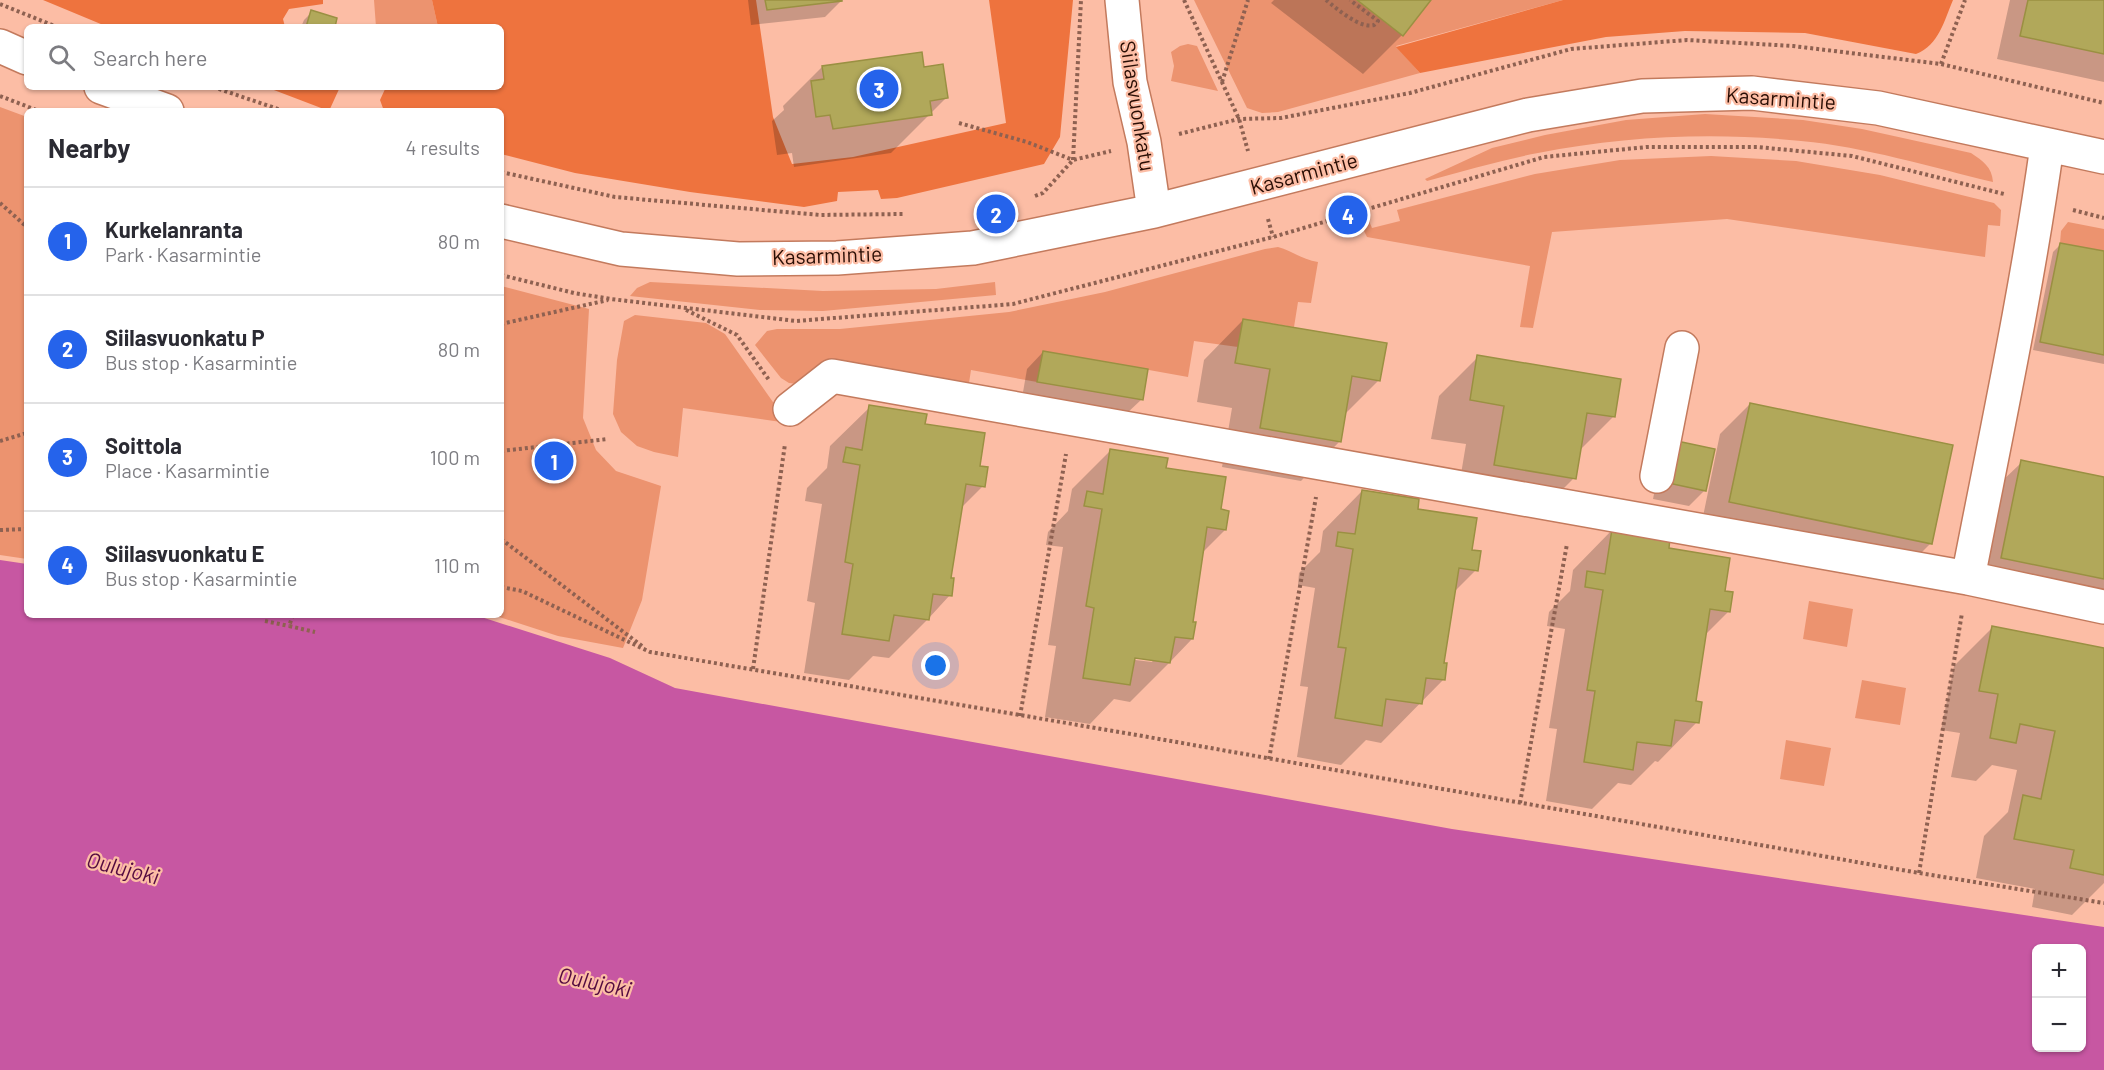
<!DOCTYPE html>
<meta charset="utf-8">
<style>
:root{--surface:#fff;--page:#f2f2f3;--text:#2b2b33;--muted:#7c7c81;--line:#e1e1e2;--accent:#2563eb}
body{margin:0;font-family:Barlow,sans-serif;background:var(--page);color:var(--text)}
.controls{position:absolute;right:18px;bottom:18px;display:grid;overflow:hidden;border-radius:9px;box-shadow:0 2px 4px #0004}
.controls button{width:54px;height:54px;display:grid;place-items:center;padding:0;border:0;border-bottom:2px solid var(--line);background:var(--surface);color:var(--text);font:30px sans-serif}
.you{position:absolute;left:936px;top:666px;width:21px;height:21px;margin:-15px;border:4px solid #fff;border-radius:50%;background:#1a73e8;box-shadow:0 0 0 9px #1a73e833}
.badge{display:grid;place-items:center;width:39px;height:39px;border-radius:50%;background:var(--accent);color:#fff;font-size:20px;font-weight:700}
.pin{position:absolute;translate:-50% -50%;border:3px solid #fff;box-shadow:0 2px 6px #0006}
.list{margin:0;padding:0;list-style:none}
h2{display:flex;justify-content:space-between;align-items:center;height:78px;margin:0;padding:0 24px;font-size:26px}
h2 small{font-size:20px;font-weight:400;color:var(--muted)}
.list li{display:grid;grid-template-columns:39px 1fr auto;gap:18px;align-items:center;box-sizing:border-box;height:108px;padding:0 24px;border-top:2px solid var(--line)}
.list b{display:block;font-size:22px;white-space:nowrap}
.list p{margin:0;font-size:20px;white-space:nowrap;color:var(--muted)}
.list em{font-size:20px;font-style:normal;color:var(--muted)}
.icon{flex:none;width:33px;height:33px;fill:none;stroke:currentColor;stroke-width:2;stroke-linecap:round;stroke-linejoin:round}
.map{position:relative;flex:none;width:2104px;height:1070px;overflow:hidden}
.search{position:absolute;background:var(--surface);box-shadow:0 2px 4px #0004;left:24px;top:24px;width:480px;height:66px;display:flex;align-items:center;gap:15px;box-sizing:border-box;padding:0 21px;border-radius:9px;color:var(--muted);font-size:22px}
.panel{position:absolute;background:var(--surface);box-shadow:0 2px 4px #0004;left:24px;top:108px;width:480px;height:510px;border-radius:9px}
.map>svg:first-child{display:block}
</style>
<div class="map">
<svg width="2104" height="1070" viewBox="0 0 2104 1070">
<rect width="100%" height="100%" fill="#fcbda5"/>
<path fill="#ec936f" d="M374 0H432L438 27H376Z
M1194 0H1356L1403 36 1431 0H1563L1396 46 1420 73 1278 112 1262 113 1247 108Z
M1188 44 1197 46 1218 91 1171 81 1174 66 1171 52 1180 46Z
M0 107 27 117V559L0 555Z
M1705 114 1803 120 1862 129 1971 153C1983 161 1992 167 1993 182 1930 167 1866 147 1801 141 1713 132 1625 136 1538 153 1501 160 1464 171 1427 181L1425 179 1492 148 1545 135 1626 120Z
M1711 156 1796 161 1880 175 1994 203 2001 210 2000 226 1988 225 1985 257 1727 219 1552 232 1533 328 1520 327 1530 266 1367 237 1360 223 1369 221 1372 228 1400 221 1397 210 1535 174 1620 160Z
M2068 222 2104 229V251L2060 243 2061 231Z
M1278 247C1292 251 1303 260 1318 262L1311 303 1298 302 1294 327 1243 319 1238 347 1194 341 1188 377 1043 351 1037 382 971 370 969 383 856 364 822 370 797 384 789 383 781 378 755 345 767 331 777 329H840L1009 312 1105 292 1265 249Z
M650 282 823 291 936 289 995 282 996 295 823 311 760 310 630 296 637 288Z
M501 286 589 309 583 418 596 450 616 471 661 486 642 600 623 648 558 636 493 615H501Z
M635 315 706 323 725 334 780 412 781 422 683 408 678 457 654 452 637 446 621 432 613 414 617 360 624 321Z
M1809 601 1853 609 1847 647 1803 639Z
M1862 680 1906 688 1900 725 1855 718Z
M1786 740 1831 748 1824 786 1780 779Z"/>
<path fill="#ee733e" d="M43 0H323V4L289 9 283 19 285 27H108Z
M432 0H756L773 117 792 164 853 157 1006 123 989 0H1073L1060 137 1044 164 897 198 881 199 878 190 838 192 837 201 804 207 690 192 575 173 501 154V111H384L380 100 386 87H501V27H438Z
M1563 0H1953C1944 21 1939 45 1916 54L1805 33 1685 31 1606 37 1420 73 1396 47Z
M266 87H340L329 111Z"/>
<path fill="#c757a2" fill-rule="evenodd" d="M0 560 27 564V615H475L610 658 675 688 1452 829 2104 927V1070H0ZM2036 948H2082V1048H2036Z"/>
<path fill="#0003" fill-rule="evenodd" d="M748 0H841V1L825 17 751 25Z
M1274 0H1429L1402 35 1363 74 1271 3Z
M2010 0H2104V82L1997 59Z
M312 12 333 27H301L304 20Z
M822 67 922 69 947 97 891 153 794 167 792 153 777 155 772 121 784 110 783 106Z
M2061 244 2104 253V364L2033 350 2053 252Z
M1243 320 1379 380 1344 415 1340 441 1301 481 1222 467 1232 408 1197 402 1204 360Z
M1043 352 1142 399 1125 415 1022 398 1027 369Z
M1478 357 1613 417 1579 451 1574 478 1535 517 1456 504 1466 444 1431 439 1439 396Z
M1750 404 1931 543 1901 573 1700 531 1720 434Z
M870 407 923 425 978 467 983 486 960 509 950 579V595L928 619 889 658 873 656 849 680 804 673 815 603 807 601 822 504 805 501 807 488 827 468 830 446Z
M1111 450 1164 469 1219 511 1225 530 1202 553 1191 623 1192 639 1169 663 1130 702 1114 699 1090 724 1045 717 1056 646 1048 645 1063 547 1046 545 1048 532 1068 511 1072 489ZM1127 656 1154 659 1152 662 1127 659Z
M1661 459 1705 490 1689 506 1653 499Z
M2022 462 2104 479V607L1978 581 1998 485Z
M1362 491 1416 510 1471 552 1476 570 1453 593 1442 664 1443 680 1381 743 1366 740 1341 765 1297 757 1308 687 1300 686 1315 588 1298 585 1299 573 1320 552 1323 531Z
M1612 530 1667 549 1723 592 1729 611 1705 635 1694 702 1697 722 1658 762 1655 761 1631 785 1618 783 1592 809 1546 801 1557 729 1549 728 1565 629 1547 626 1549 612 1570 591 1573 570Z
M1993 627 2104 650V883L2072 915 2032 907 2035 889 1976 878 1984 836 2008 812 2017 770 1992 765 1976 781 1951 777 1960 733 1941 730 1954 666Z"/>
<path fill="#b1a85a" stroke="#9a9042" stroke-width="1.5" d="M765 0H842V1L767 10Z
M1357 0H1431L1403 36Z
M2028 0H2104V54L2020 36Z
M311 10 337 18 335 27H306Z
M922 52 924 67 943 64 948 98 930 101 932 115 833 129 830 115 816 117 811 81 824 79 822 66Z
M2060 243 2104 251V355L2040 342Z
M1243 319 1387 343 1380 381 1352 376 1341 442 1260 428 1270 369 1235 363Z
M1043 351 1148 369 1143 400 1037 382Z
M1477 355 1621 379 1615 417 1587 413 1576 479 1494 465 1504 406 1470 400Z
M1750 403 1953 445 1932 544 1729 502Z
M869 405 927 414 925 424 985 433 980 466 988 467 985 487 966 484 951 578H954L952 596 933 594 929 620 894 615 889 641 842 634 853 564 845 562 860 465 843 462 846 447 862 450Z
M1677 441 1715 449 1706 491 1668 483Z
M1110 449 1168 458 1166 468 1226 477 1221 509 1229 511 1226 530 1207 527 1193 622H1196L1193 639 1175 637 1170 663 1135 658 1130 685 1083 678 1094 608 1086 606 1102 509 1084 506 1087 491 1103 494Z
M2021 460 2104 477V579L2001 558Z
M1362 490 1419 499 1418 509 1477 518 1472 550 1481 551 1478 571 1459 568 1444 663H1447L1445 680 1426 678 1422 704 1386 699 1382 726 1335 718 1346 648 1338 647 1353 549 1336 546 1338 532 1355 534Z
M1612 529 1670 538 1669 548 1730 558 1725 591 1733 592 1730 612 1710 609 1696 701 1702 702 1699 723 1675 720 1671 746 1637 742 1633 770 1584 762 1595 691 1587 690 1603 590 1585 587 1587 571 1605 574Z
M1992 626 2104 648V875L2070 868 2074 850 2014 839 2023 795 2041 799 2055 731 2020 724 2016 743 1990 738 1998 694 1979 691Z"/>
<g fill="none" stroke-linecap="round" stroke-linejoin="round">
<g stroke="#c37a5d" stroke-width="36">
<path id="minor" d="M1122 0 1130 82 1144 142 1154 211
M0 46 27 58
M101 87 167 111
M501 221 621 249 738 259 837 258 973 248 1154 211 1528 115 1642 96 1752 93 1878 108 2104 157
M790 409 832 376 1968 578 2104 607
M1657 476 1682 348
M1968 578C1996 434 2027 290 2047 146"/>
</g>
<path stroke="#8e6151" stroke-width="4" stroke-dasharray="3 3" stroke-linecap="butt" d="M1184 0 1239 119 1248 151
M1326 0C1337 9 1360 29 1374 25L1378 21 1350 0
M0 4 57 27
M1941 64 1965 0
M1222 82 1248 0
M213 87 284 111
M0 96 39 111
M959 123 1027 142 1073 160
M1179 134 1239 119 1281 118 1410 93 1571 49 1687 40 1793 46 1941 64 2104 103
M1073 160 1081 0
M501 172 615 197 820 215 903 214
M1035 196 1043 193 1073 160 1111 151
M0 203 27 227
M2073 210 2104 218
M1268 219 1273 237
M501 275 574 293 611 299 796 321 1013 304 1273 237 1544 157 1647 147H1757L1852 156 2004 194
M686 310 737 335 769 380
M501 324 608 300
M0 441 27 433
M501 451 608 439
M0 530 27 529
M501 539 642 646
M501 587 522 591 650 652 1131 734 1919 873 2104 903
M293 615 289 626 315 632
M265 621 289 626
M753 669 785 444
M1020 716 1066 454
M1269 759 1316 497
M1520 803 1567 544
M1919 873 1962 613"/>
<use href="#minor" stroke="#fff" stroke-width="33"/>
</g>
<g text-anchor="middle" stroke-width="4.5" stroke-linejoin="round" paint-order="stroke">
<g font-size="21" fill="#290d04" stroke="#fcbda5">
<text transform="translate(1781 99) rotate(4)" y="7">Kasarmintie</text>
<text transform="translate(1137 106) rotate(81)" y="7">Siilasvuonkatu</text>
<text transform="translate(1304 174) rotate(-15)" y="7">Kasarmintie</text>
<text transform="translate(827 256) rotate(-2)" y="7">Kasarmintie</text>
</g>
<g font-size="22" font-style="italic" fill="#540b40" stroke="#fcbda5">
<text transform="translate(123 868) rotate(14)" y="8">Oulujoki</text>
<text transform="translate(595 982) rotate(12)" y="8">Oulujoki</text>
</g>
</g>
</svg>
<div class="controls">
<button>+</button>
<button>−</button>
</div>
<div class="you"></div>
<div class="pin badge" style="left:554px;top:461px">1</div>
<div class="pin badge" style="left:996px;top:214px">2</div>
<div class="pin badge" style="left:879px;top:89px">3</div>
<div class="pin badge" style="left:1348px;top:215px">4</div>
<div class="search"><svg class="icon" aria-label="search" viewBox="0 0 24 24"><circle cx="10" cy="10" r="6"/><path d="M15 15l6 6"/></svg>Search here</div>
<section class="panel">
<h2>Nearby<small>4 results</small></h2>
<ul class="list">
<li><span class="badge">1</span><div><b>Kurkelanranta</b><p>Park · Kasarmintie</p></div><em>80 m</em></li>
<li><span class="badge">2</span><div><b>Siilasvuonkatu P</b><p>Bus stop · Kasarmintie</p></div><em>80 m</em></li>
<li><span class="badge">3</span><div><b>Soittola</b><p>Place · Kasarmintie</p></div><em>100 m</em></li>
<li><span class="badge">4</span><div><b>Siilasvuonkatu E</b><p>Bus stop · Kasarmintie</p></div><em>110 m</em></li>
</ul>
</section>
</div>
